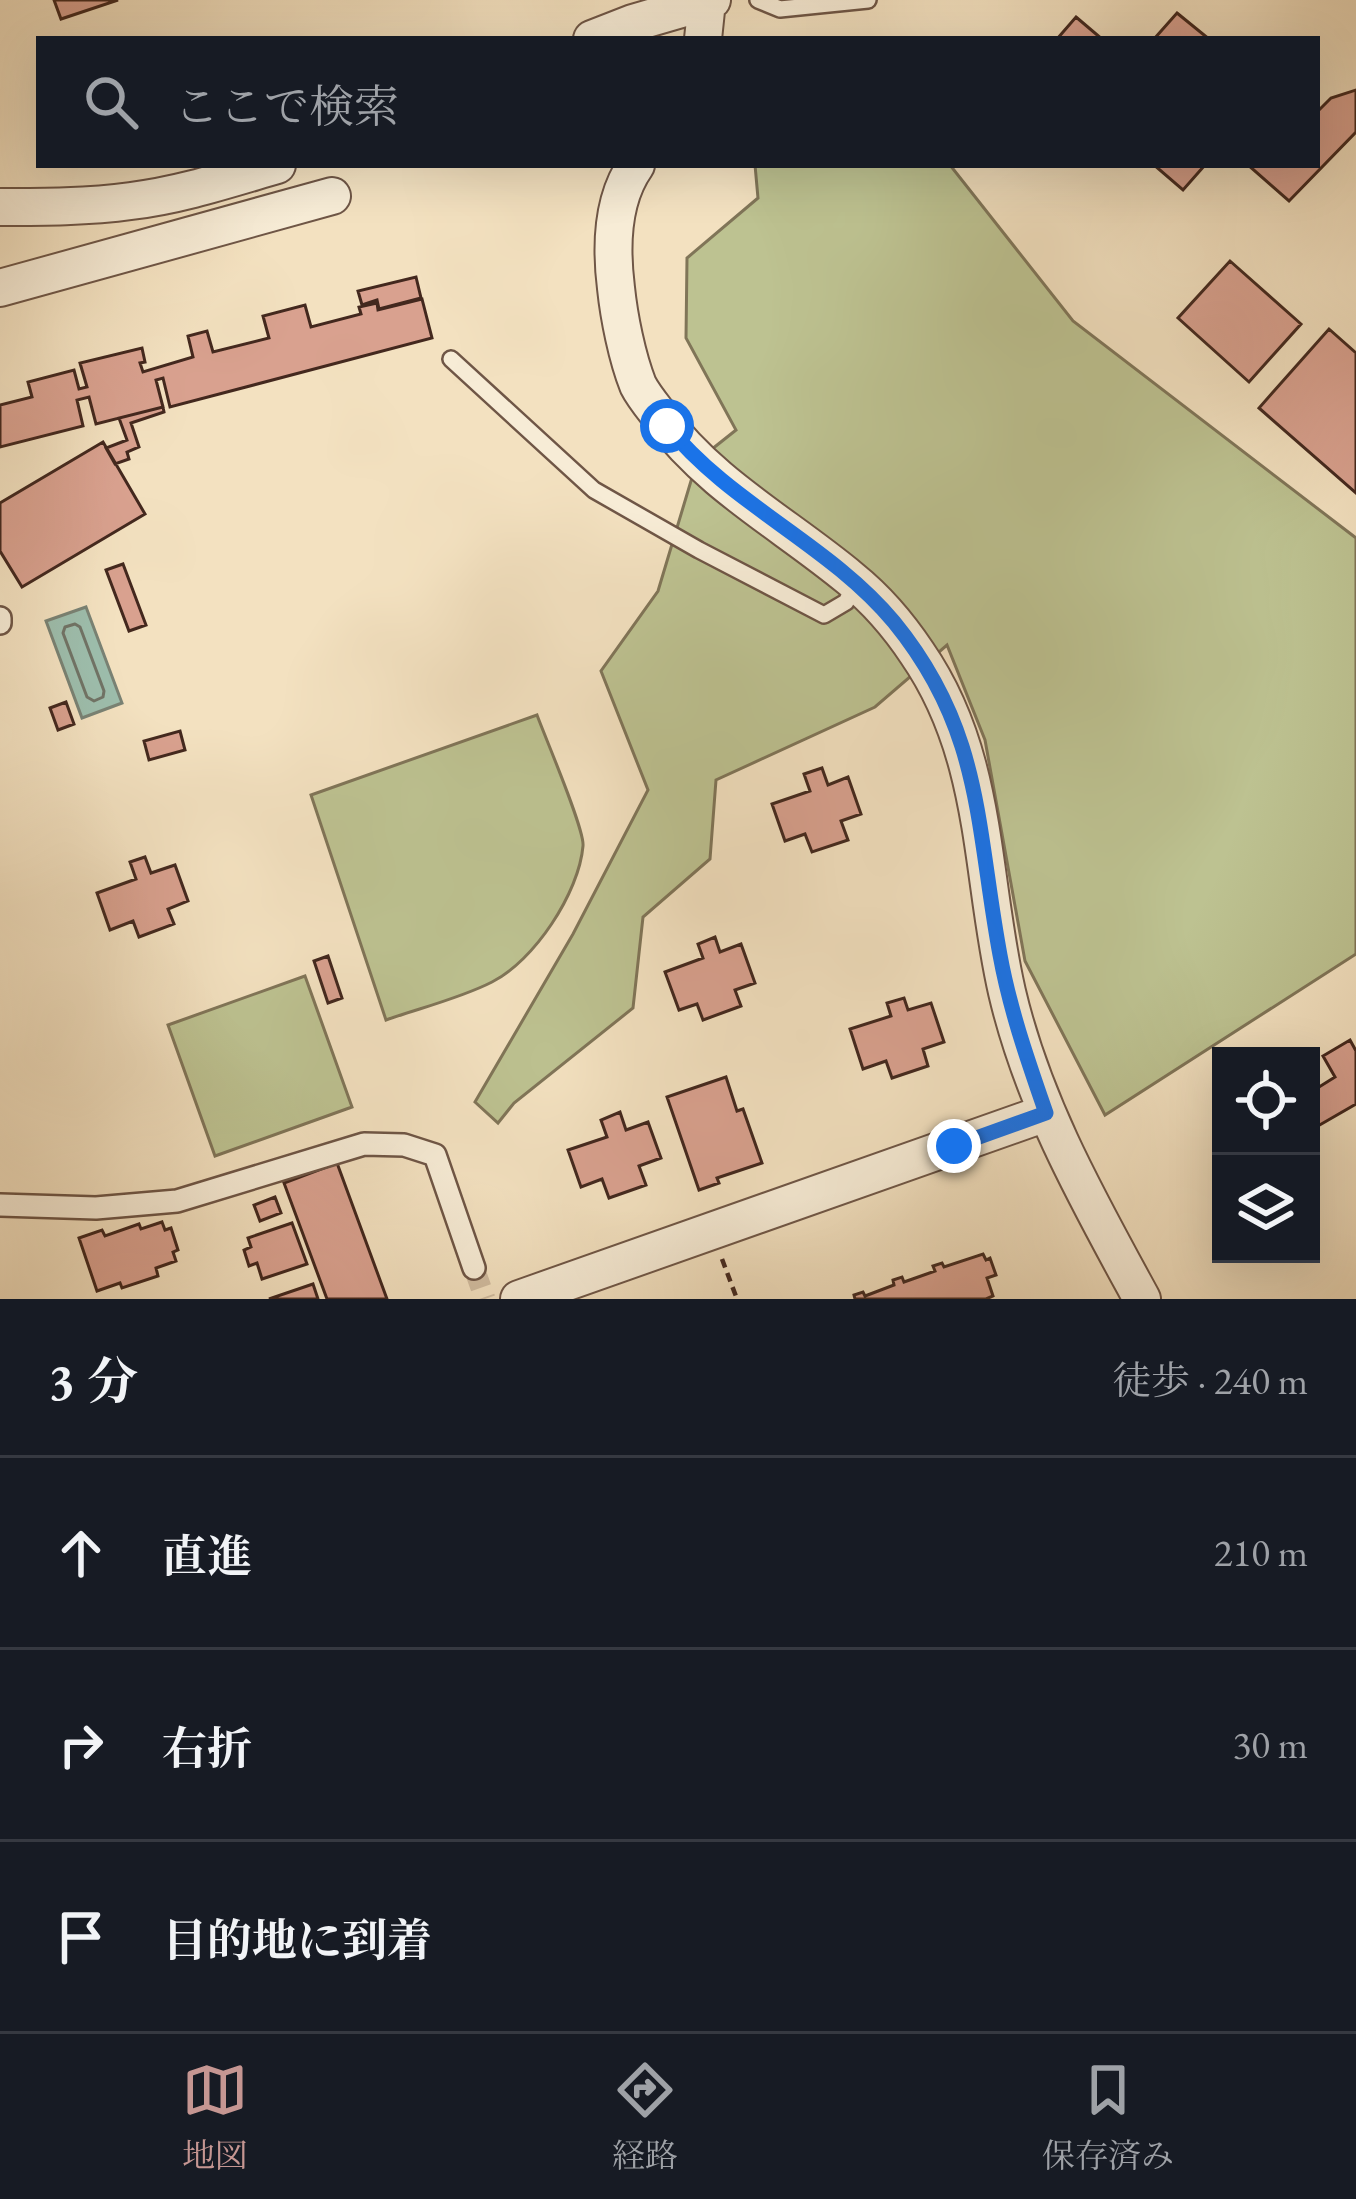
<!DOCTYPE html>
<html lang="ja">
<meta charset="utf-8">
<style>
:root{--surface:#171b24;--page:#20242c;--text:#f1f3f6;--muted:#9ea1a6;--line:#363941;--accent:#c59692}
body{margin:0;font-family:"EB Garamond","Noto Serif JP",serif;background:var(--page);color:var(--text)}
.controls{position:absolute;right:36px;bottom:36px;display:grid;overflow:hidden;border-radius:0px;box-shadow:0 12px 48px #0002}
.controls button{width:108px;height:108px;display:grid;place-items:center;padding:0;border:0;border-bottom:3px solid var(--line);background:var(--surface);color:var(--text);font:60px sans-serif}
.stop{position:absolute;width:36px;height:36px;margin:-27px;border:9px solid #1a73e8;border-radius:50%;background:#fff}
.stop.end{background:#1a73e8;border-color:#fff;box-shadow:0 3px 12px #0008}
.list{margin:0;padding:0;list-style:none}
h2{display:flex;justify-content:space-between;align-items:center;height:156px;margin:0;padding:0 48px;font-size:51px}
h2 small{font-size:39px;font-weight:400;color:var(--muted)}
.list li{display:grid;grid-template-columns:78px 1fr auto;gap:36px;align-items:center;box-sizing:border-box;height:192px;padding:0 48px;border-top:3px solid var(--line)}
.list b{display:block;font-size:45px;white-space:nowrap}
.list em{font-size:39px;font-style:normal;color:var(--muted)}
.icon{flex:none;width:66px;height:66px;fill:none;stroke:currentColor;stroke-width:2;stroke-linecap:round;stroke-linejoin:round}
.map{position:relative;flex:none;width:1356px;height:1299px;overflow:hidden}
.search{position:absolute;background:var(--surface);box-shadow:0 12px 48px #0002;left:36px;right:36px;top:36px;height:132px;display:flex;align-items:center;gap:30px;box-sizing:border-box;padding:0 42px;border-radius:0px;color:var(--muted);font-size:45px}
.sheet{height:732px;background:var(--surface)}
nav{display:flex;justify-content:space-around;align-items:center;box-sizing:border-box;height:168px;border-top:3px solid var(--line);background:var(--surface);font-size:33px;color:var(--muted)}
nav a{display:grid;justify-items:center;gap:6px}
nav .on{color:var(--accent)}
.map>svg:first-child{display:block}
</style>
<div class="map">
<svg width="1356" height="1299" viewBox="0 0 1356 1299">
<rect width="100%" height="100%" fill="#f3e1c0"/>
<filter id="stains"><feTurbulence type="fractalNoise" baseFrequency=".00167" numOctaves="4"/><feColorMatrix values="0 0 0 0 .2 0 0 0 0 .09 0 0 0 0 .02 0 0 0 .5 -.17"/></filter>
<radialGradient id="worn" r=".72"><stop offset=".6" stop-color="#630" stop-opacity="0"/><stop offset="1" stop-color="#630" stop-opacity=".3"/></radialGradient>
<path fill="#bdc291" stroke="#807558" stroke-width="3" d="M755 165H950L1073 321 1356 538V954L1105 1115 1025 961 985 740 947 645 875 707 716 780 710 859 643 917 633 1008 514 1103 498 1123 475 1102 573 934 648 790 601 671 658 591 697 461 736 430 686 338 687 258 758 198Z
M537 715C545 737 585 830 583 846 579 893 534 961 492 982 461 998 420 1008 386 1020L311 795Z
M305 976 352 1107 215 1156 168 1025Z"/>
<path fill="#9dbead" stroke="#798274" stroke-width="3" d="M86 607 122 703 82 718 46 621Z"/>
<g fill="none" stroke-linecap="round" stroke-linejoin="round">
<path stroke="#707366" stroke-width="3" d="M75 624 80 627 104 691 103 697 94 701 87 697 63 633 65 627Z"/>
</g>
<path fill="#d9a18f" stroke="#43281e" stroke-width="3" d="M54 0H118L61 19Z
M1177 13 1209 39H1154Z
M1076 17 1102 39H1057Z
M1356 90V132L1289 201 1248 165H1317V112L1331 98Z
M1154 165H1205L1183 190Z
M1230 261 1301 324 1249 382 1178 318Z
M416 277 421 298 379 309 377 300 362 305 358 291Z
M422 299 432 338 170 407 163 378 156 380 163 407 96 424 89 397 77 400 83 426 0 447V405L32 397 28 382 74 370 79 389 87 387 80 363 142 348 145 362 140 363 143 372 193 357 188 336 207 331 213 352 269 338 263 316 305 305 311 327 361 314 359 307 377 303 378 310Z
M1329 329 1356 353V493L1259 408Z
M163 407 164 412 131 423 139 447 127 452 129 459 115 464 106 448 127 440 119 418Z
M103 442 145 514 22 587 0 551V503Z
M123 564 146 625 129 631 106 570Z
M66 702 74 724 58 730 50 708Z
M180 731 185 750 149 760 144 741Z
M822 768 828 785 848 777 861 814 841 821 848 840 812 852 805 834 785 841 772 804 810 791 804 774Z
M145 857 151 873 175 865 188 901 168 909 174 924 139 937 133 921 110 930 97 893 136 879 130 862Z
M715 937 720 952 741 944 755 983 735 990 741 1006 703 1020 697 1004 679 1010 665 972 703 958 698 944Z
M328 956 342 998 328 1003 314 961Z
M904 998 908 1010 931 1003 944 1042 923 1049 928 1066 892 1078 886 1061 863 1069 850 1029 891 1016 887 1003Z
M1350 1040 1356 1051V1104L1311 1130V1092L1335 1077 1323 1056Z
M726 1077 737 1111 743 1109 762 1163 717 1178 719 1183 699 1190 667 1097Z
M620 1112 626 1130 648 1122 661 1158 639 1166 646 1185 609 1198 602 1179 581 1187 568 1150 607 1137 601 1120Z
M337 1163 387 1299H327L284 1183Z
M275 1197 281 1213 260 1221 254 1205Z
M162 1222 165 1230 171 1228 178 1250 173 1252 176 1261 156 1268 158 1276 122 1288 120 1283 97 1291 79 1238 102 1230 105 1236 139 1224 141 1229Z
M292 1223 307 1264 262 1279 257 1263 249 1266 244 1250 251 1247 248 1238Z
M983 1254 986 1260 990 1258 996 1275 987 1278 993 1296 986 1299H855L854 1295 863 1292 865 1296 894 1285 893 1280 902 1277 904 1282 935 1271 933 1266 942 1263 944 1267Z
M313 1284 318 1299H269Z"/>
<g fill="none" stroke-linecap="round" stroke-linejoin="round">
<path stroke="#d0bca0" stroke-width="21" stroke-dasharray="21 10" stroke-linecap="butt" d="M474 1268 485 1299"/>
<g stroke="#6f5646" stroke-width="20">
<path id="service" d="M758 0 780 9 868 0
M451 359 594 490 699 550 824 615 846 602 855 585"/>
</g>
<g stroke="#6f5646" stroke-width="26">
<path id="pedestrian" d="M0 618V623
M0 1205 96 1208 177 1201 364 1144 404 1145 435 1155 474 1268"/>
</g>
<g stroke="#6f5646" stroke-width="40">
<path id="tertiary" d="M592 39 633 23 712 0
M703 39 707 1
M636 165C612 199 611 248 616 288 619 317 627 357 638 385 643 395 652 406 659 415 710 485 785 524 851 579 877 600 899 626 917 653 989 757 980 875 1007 992 1033 1103 1088 1200 1142 1299
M0 207C43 207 88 207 131 201 181 195 229 179 277 165
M0 288 332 196
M519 1299 1046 1113"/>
</g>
<path stroke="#43281e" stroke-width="4.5" stroke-dasharray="9 6" stroke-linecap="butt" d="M722 1259 737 1299"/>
<use href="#service" stroke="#f7ecd6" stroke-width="15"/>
<use href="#pedestrian" stroke="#f7ecd6" stroke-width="21"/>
<use href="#tertiary" stroke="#f7ecd6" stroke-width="36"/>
</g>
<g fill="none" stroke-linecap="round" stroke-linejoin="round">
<path stroke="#1a73e8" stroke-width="15" d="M667 426C731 505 829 544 894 622 983 731 976 826 1000 955 1010 1010 1028 1061 1046 1113L954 1146"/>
</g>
<rect width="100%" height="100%" filter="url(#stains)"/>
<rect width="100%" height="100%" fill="url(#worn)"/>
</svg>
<div class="controls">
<button><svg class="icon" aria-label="locate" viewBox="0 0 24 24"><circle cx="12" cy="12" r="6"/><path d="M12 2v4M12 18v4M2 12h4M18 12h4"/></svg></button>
<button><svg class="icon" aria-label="layers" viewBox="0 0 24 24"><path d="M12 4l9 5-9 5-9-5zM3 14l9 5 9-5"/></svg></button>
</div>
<div class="stop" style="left:667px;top:426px"></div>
<div class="stop end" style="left:954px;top:1146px"></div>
<div class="search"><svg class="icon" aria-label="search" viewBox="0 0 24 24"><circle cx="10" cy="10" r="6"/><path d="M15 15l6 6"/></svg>ここで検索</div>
</div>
<section class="sheet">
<h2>3 分<small>徒歩 · 240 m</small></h2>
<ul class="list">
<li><svg class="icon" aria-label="ahead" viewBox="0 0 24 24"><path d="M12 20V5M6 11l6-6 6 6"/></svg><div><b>直進</b></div><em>210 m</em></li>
<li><svg class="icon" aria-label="right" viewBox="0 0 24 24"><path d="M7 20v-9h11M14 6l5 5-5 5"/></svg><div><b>右折</b></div><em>30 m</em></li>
<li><svg class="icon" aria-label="arrive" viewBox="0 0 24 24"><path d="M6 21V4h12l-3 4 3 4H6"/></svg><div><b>目的地に到着</b></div></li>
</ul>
</section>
<nav>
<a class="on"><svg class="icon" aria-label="map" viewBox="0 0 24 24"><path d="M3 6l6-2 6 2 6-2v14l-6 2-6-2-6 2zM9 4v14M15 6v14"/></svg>地図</a>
<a><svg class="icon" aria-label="directions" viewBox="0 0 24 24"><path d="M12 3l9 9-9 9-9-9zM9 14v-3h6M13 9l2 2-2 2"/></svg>経路</a>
<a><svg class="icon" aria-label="saved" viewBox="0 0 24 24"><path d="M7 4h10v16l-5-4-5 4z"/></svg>保存済み</a>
</nav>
